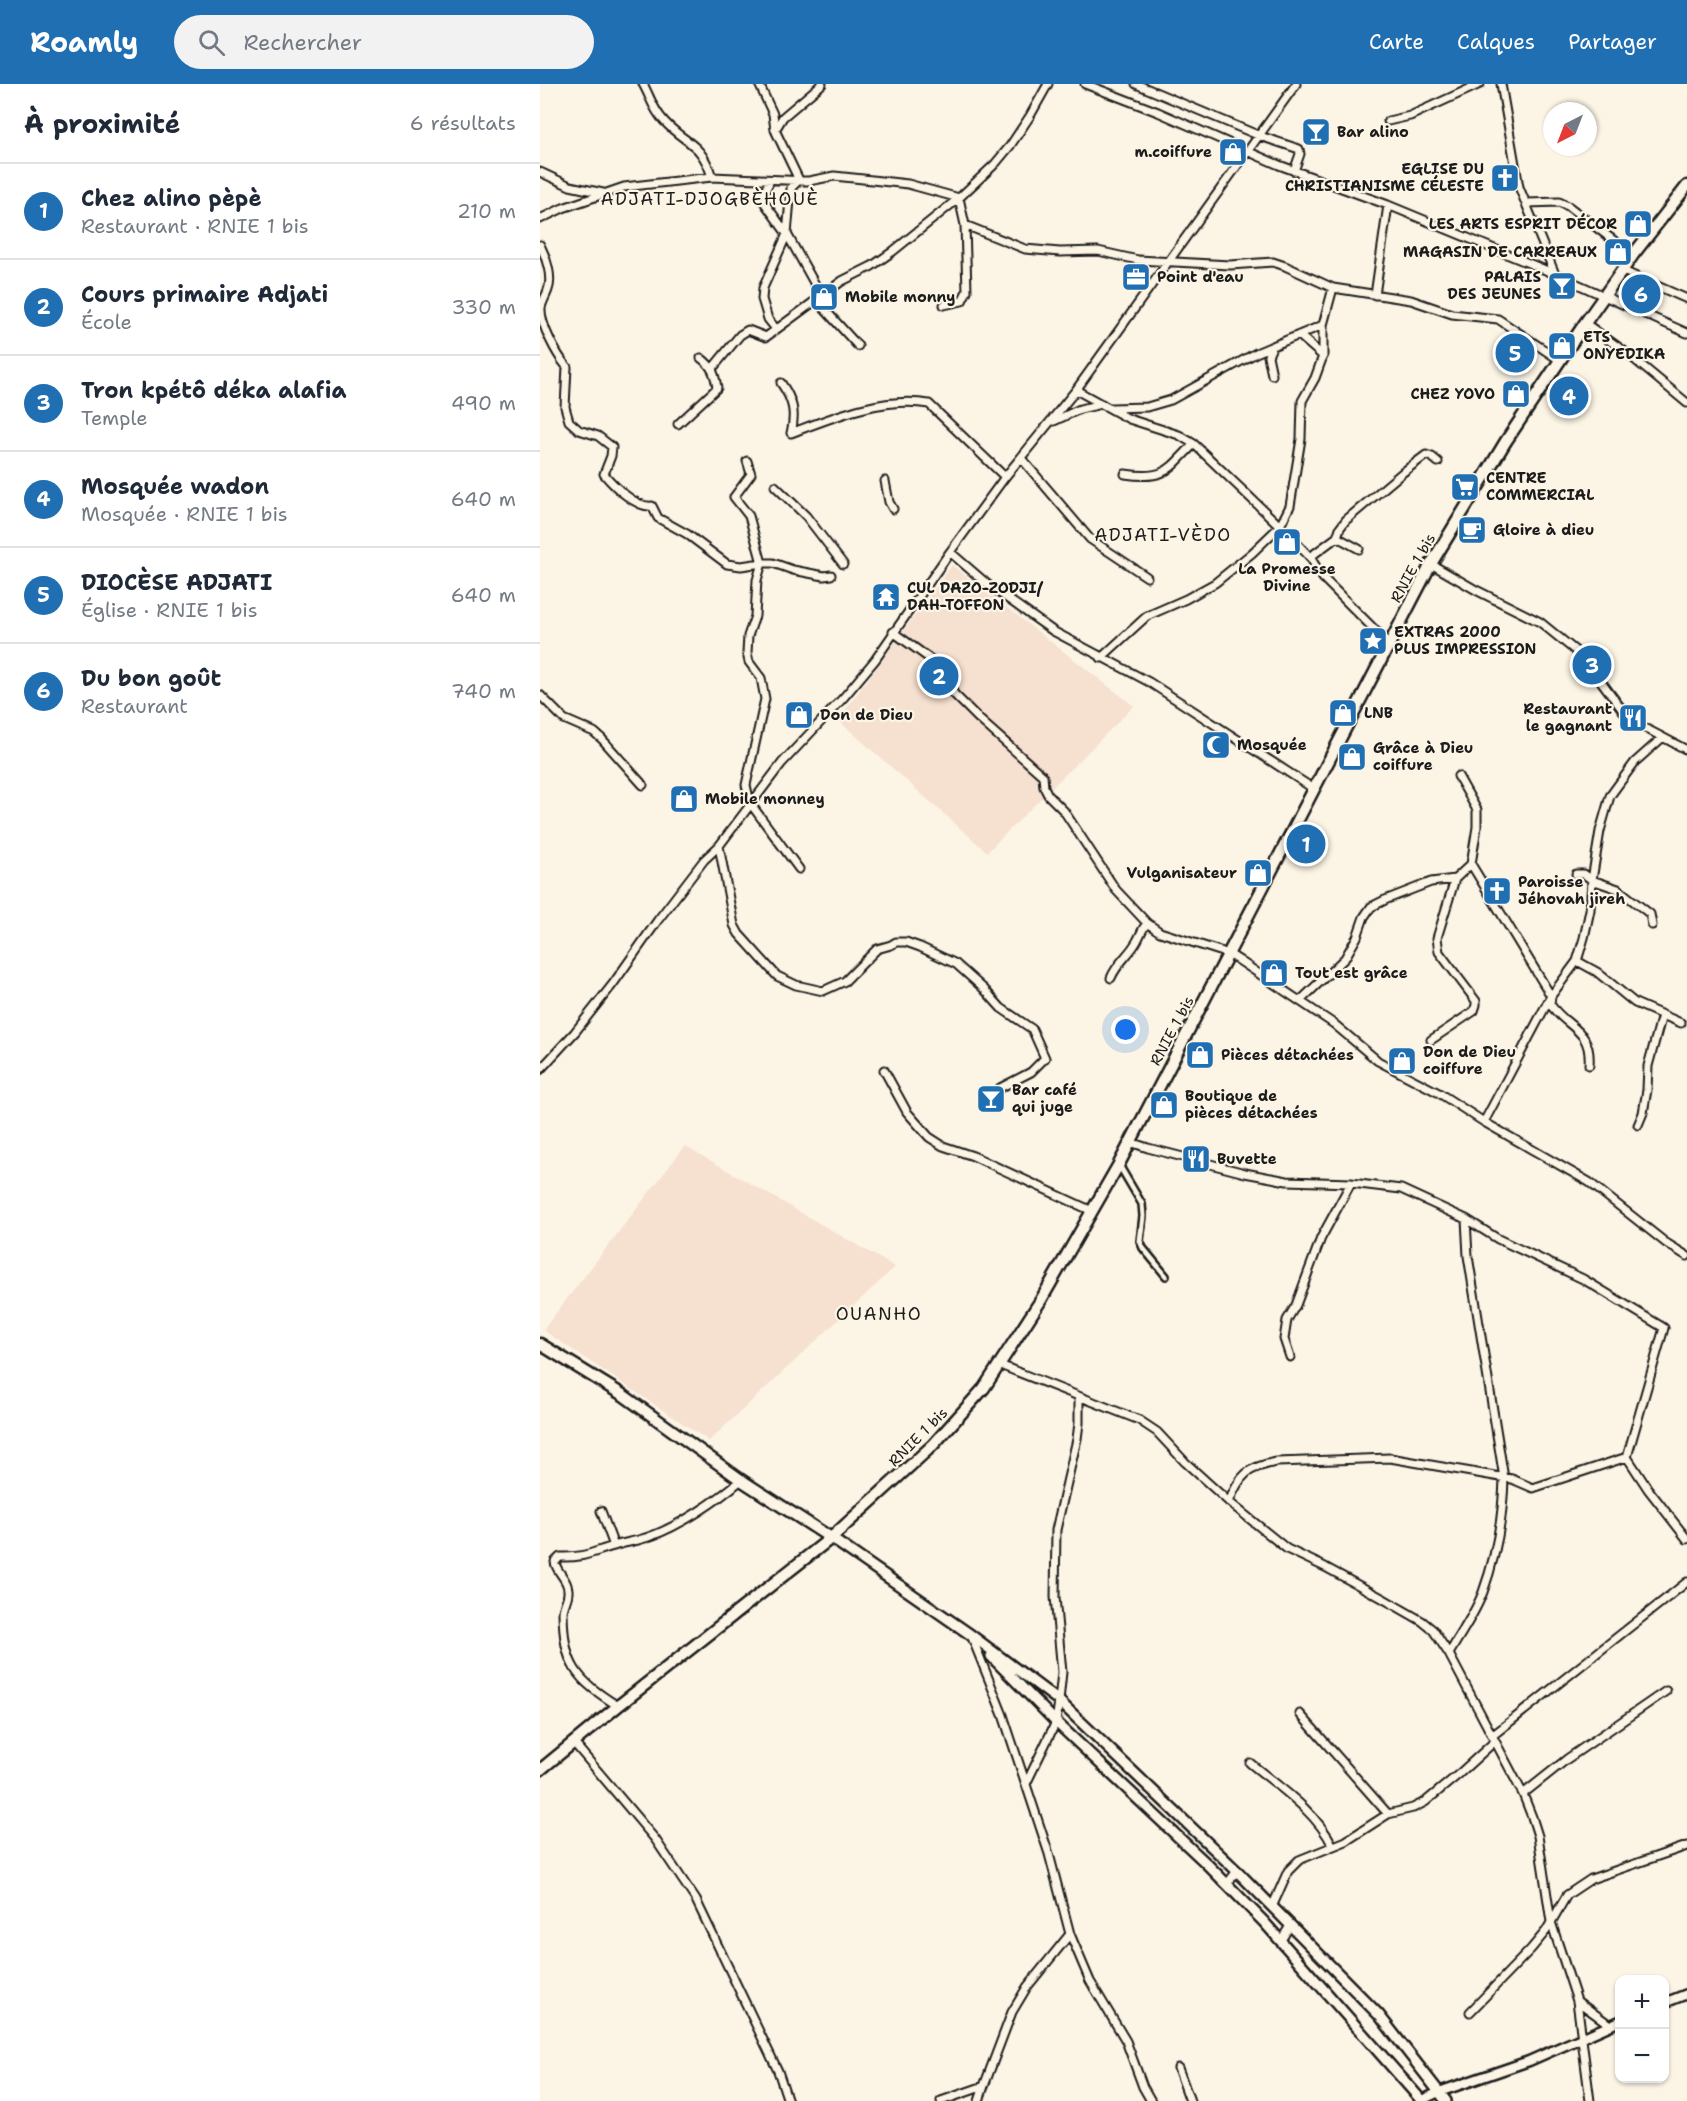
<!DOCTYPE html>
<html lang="fr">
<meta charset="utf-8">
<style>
:root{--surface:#fff;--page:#f2f2f3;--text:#1f2937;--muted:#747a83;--line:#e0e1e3;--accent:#1f6fb2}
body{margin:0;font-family:"Shantell Sans",sans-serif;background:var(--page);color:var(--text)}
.controls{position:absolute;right:18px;bottom:18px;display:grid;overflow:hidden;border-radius:12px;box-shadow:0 2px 4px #0004}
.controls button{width:54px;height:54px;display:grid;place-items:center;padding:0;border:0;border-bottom:2px solid var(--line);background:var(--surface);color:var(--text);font:30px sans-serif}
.compass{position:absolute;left:1003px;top:18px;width:54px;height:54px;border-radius:50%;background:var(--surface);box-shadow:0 2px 4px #0004;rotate:222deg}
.you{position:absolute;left:586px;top:946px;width:21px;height:21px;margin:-15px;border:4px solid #fff;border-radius:50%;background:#1a73e8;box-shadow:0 0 0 9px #1a73e833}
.badge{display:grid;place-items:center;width:39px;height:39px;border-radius:50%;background:var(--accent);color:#fff;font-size:20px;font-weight:700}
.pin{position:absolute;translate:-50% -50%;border:3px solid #fff;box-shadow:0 2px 6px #0006}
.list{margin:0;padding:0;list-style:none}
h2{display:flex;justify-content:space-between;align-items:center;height:78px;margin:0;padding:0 24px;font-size:26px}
h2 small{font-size:20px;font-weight:400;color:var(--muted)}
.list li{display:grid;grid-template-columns:39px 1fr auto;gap:18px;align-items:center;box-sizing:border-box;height:96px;padding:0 24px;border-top:2px solid var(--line)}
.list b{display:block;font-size:22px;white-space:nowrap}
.list p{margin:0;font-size:20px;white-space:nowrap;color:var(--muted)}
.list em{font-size:20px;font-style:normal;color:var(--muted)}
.icon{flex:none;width:33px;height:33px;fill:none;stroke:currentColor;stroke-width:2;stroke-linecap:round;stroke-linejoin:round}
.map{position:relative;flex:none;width:1147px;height:2017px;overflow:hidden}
header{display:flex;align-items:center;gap:36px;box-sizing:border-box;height:84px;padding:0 30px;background:var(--accent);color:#fff}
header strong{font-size:28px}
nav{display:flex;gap:33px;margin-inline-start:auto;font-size:21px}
.search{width:420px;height:54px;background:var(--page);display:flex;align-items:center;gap:15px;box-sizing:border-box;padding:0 21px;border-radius:33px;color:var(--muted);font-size:22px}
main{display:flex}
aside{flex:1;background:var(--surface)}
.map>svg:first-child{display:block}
</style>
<header>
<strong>Roamly</strong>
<div class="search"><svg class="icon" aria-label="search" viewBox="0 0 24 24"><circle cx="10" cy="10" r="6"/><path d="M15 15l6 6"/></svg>Rechercher</div>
<nav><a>Carte</a><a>Calques</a><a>Partager</a></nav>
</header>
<main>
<aside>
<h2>À proximité<small>6 résultats</small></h2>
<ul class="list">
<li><span class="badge">1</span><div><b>Chez alino pèpè</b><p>Restaurant · RNIE 1 bis</p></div><em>210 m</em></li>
<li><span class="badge">2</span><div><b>Cours primaire Adjati</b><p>École</p></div><em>330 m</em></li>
<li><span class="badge">3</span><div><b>Tron kpétô déka alafia</b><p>Temple</p></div><em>490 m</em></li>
<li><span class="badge">4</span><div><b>Mosquée wadon</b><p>Mosquée · RNIE 1 bis</p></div><em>640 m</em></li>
<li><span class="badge">5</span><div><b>DIOCÈSE ADJATI</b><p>Église · RNIE 1 bis</p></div><em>640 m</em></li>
<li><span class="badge">6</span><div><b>Du bon goût</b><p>Restaurant</p></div><em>740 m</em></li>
</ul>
</aside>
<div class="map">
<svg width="1147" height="2017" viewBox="0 0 1147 2017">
<rect width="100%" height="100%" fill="#fcf5e5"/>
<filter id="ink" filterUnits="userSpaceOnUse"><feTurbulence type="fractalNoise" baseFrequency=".0167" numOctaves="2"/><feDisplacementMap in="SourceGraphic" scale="12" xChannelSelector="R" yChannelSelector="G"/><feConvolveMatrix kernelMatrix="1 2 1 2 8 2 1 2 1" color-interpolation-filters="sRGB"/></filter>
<g filter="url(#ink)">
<path fill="#f6e0d0" d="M412 481 594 622 447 768 298 636Z
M145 1062 355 1183 169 1357 3 1246Z"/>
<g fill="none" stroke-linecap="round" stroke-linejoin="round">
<g stroke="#1c1c1c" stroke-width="10">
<path id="pedestrian" d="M579 1081 602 1120 603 1132 600 1157 603 1164 626 1192"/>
</g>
<g stroke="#1c1c1c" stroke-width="11">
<path id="minor" d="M103 0C111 14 112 24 124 37 146 61 161 57 172 93
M219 0 233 30 235 46 259 96 251 104 247 150 223 204 222 215 228 235 236 245
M545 0 618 28 739 81 848 121 1015 190 1147 249
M596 0 720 52 759 65 760 70 754 87
M961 0 979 103 1015 190
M848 37 870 32 940 0
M235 46 243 33 282 0
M0 88 30 102 63 109
M230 96 223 112 224 118 247 150 282 213
M987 119 1019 118 1028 122 1093 171
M0 135 23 124 84 103 172 93 269 97 294 92 323 95 368 100 419 114 425 141 427 207 422 217 404 221
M425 141 485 165 520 168 558 167 598 176 690 181 733 178 745 182 793 204 871 216 912 230 958 235 1021 277
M0 161C6 173 13 193 8 206 6 212 2 218 1 224 0 240 16 270 27 283L25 323 29 337 39 346 58 352 72 363 71 372 64 390C74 402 96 424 112 422L118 434 147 450 187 480 201 482 222 479H233L253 486 284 492 291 491
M1083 187 1147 215
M835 211 848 121
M277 217 318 262
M1045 239 1088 270 1147 319
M759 251 783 272
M172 285 200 251 208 246 226 253 302 197 332 182 352 168 419 114 455 80 470 62 490 32 508 0
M732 291 728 272 732 263
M241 299C253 316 256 329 251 349
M536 306 589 335 639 351 654 360 740 442 770 473 783 494 849 560
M572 324 607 323 631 316 716 269 783 241
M514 337 540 325 562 320
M138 340 177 304C175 290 172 282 161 274
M251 349C293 333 343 312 389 320L465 393
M481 374 550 455 607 493
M207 377 211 390 194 413 209 432 222 479 217 496 215 532 208 552 207 569 209 578 221 594 225 615 206 701 210 719 259 785
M585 390C626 396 628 386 654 360
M345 397 349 418 353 425
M235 402 266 432 303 480
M797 453 819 465
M410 468 447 500 513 547 609 598 774 705
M770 473 797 453 800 444 806 436 862 389 886 371 892 373 898 378
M891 480 936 506 1000 538 1043 573 1084 628 1103 643 1147 666
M353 548 404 585 414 610 439 635 503 692 504 703 508 711 524 727 576 806 607 839 620 848 689 870 700 877 794 940 838 977 899 1009 944 1038 1049 1098 1126 1159 1147 1172
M561 574 607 532 646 515 675 499 712 469 740 442 750 422 761 355 762 317 775 294 783 272V241L793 204
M0 611 24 635 54 648 62 655 103 701
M179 762 194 841 199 850 237 892 256 901 283 907 305 897 337 865 351 861 356 858H366L380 863 416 880 444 905 461 924 492 945 505 974 491 988 460 1004
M931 780 1011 912 1010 920C1027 945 1052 944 1049 981
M1036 790H1044L1052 796 1078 805 1110 830 1112 841
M1037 877 1057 888 1095 919 1141 939
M571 894C577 879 590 870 597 857 601 850 602 845 607 839
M760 917 805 874 817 853 824 833 831 823 845 816 891 798 915 795 931 780 937 743V726L918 692
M891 956 934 927 936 921V917L899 868 897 854 915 795
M0 986 35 948 73 900 118 836 164 776 179 762 242 679 304 613 335 576 410 468 465 393 536 306 756 0
M344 986 367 1028 389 1053 403 1062 433 1072 552 1127
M944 1038 1011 912 1037 877 1044 854 1050 826 1052 796 1060 747 1070 712 1095 678 1122 654
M1098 1041 1103 1029 1107 1006 1108 982 1122 931
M590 1058 608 1064 705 1089 747 1097 811 1099 861 1105 926 1135 958 1155 1043 1195 1124 1244 1087 1373 1108 1405 1147 1455
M750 1273 744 1255 747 1236 756 1221 781 1154 811 1099
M460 1281 599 1336 617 1348 645 1378 689 1418 747 1465 785 1483 842 1514 882 1537 893 1546 909 1570 983 1710 992 1733 998 1752 1011 1838 1037 1917 1050 2017
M689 1418C700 1390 708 1383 737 1378L850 1374 972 1395 993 1404 1087 1373
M61 1427 74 1462
M431 1551 463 1631 509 1770 530 1850 550 1897 586 1957 603 2003 611 2017
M909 1570C920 1550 935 1530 943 1508 956 1472 963 1433 964 1394L928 1172 926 1135
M78 1622C35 1595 24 1581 23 1529 23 1521 29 1514 28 1506 28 1495 16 1488 15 1478L20 1473C44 1474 53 1468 74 1462 86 1458 99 1457 111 1452 140 1442 178 1416 201 1396
M760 1630 848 1730
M952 1652 1147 1498
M34 1659 115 1755 156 1816 238 1987 248 2017
M710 1679C739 1703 776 1727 793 1762
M486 1700 516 1638 519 1617 522 1588 515 1513 516 1446 537 1355 539 1339V1313
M983 1710 1027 1675 1126 1607
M687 1800 697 1787
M732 1823 748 1787 759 1776 806 1757 848 1730 873 1724 885 1718 919 1690 954 1658
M741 1856 750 1842
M1037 1917 1070 1941
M930 1928 991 1865 1006 1847 1027 1811 1051 1795 1147 1762
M638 1984 650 2017
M444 2002 472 1928 487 1903 530 1850
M401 2017 444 2002 439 2017"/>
</g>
<g stroke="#1c1c1c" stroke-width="13">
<path id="tertiary" d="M1124 1919 1147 1910
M880 2017 899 2008 989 1977 1080 1937"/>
</g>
<g stroke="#1c1c1c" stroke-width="14">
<path id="secondary" d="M291 1454 431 1551 519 1617 697 1787 839 1931 906 2017
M451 1572 516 1638 667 1780 724 1838 882 2017"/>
</g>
<g stroke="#1c1c1c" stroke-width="15">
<path id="primary" d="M0 1260 83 1311 201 1396 291 1454
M0 1686 78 1622 291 1454 393 1361 444 1304 501 1216 579 1080 891 480 966 357 1045 239 1093 171 1147 102"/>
</g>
<use href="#pedestrian" stroke="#fcf5e5" stroke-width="5"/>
<use href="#minor" stroke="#fcf5e5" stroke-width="7"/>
<use href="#tertiary" stroke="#fcf5e5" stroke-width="8"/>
<use href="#secondary" stroke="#fcf5e5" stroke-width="9"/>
<use href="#primary" stroke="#fcf5e5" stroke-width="10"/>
</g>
</g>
<defs>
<g id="bar-square" transform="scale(1.5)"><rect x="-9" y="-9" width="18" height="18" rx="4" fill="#1f6fb2" stroke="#fcf5e5"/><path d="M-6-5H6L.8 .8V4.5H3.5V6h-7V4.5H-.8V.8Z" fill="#fff"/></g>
<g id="shop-square" transform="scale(1.5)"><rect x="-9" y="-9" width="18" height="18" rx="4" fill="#1f6fb2" stroke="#fcf5e5"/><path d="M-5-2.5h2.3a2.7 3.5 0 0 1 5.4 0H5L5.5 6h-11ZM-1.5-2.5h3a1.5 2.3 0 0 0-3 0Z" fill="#fff"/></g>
<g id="church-square" transform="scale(1.5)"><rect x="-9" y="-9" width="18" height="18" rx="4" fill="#1f6fb2" stroke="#fcf5e5"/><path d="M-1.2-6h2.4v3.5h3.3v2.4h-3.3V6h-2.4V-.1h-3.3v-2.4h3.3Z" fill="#fff"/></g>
<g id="office-square" transform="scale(1.5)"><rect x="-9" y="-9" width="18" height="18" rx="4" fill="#1f6fb2" stroke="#fcf5e5"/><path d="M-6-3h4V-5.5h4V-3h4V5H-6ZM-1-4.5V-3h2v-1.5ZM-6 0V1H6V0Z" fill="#fff"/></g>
<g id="supermarket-square" transform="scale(1.5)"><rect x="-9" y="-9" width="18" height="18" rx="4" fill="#1f6fb2" stroke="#fcf5e5"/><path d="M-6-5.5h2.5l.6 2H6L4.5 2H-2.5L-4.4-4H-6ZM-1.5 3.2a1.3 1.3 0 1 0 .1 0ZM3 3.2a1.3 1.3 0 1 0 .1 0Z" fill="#fff"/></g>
<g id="cafe-square" transform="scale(1.5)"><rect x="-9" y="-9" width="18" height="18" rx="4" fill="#1f6fb2" stroke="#fcf5e5"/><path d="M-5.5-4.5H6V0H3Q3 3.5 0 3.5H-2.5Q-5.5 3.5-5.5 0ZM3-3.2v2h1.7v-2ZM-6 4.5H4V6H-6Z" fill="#fff"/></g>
<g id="temple-square" transform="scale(1.5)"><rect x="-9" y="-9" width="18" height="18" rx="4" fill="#1f6fb2" stroke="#fcf5e5"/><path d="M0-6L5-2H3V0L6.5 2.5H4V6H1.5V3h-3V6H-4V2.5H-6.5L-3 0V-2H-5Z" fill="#fff"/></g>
<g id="sight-square" transform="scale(1.5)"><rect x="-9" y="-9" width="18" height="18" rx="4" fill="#1f6fb2" stroke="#fcf5e5"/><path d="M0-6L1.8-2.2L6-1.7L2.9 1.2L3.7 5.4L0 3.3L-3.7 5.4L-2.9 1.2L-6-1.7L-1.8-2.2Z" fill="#fff"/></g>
<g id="restaurant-square" transform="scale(1.5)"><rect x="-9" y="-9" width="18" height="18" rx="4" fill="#1f6fb2" stroke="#fcf5e5"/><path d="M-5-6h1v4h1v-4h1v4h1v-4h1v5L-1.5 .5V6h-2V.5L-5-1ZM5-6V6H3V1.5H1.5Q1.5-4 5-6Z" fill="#fff"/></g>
<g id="mosque-square" transform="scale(1.5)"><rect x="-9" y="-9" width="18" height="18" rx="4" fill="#1f6fb2" stroke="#fcf5e5"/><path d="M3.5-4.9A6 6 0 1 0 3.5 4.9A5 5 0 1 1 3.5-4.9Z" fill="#fff"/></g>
</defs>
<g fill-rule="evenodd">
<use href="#bar-square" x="776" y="48"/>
<use href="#shop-square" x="693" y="68"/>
<use href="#church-square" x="965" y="94"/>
<use href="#shop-square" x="1098" y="140"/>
<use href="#shop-square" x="1078" y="168"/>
<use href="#office-square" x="596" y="193"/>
<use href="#bar-square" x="1022" y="202"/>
<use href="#shop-square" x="284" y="213"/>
<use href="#shop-square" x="1022" y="262"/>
<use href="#shop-square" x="976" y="310"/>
<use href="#supermarket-square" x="925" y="403"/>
<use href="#cafe-square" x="932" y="446"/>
<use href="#shop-square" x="747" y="458"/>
<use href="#temple-square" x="346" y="513"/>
<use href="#sight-square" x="833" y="557"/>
<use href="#shop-square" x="803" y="629"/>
<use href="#shop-square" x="259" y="631"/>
<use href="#restaurant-square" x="1093" y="634"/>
<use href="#mosque-square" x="676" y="661"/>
<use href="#shop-square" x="812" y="673"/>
<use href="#shop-square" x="144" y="715"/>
<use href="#shop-square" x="718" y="789"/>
<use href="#church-square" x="957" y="807"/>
<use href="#shop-square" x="734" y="889"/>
<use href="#shop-square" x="660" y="971"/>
<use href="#shop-square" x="862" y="977"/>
<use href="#bar-square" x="451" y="1015"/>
<use href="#shop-square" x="624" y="1021"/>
<use href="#restaurant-square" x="656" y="1075"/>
</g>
<g text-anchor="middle" stroke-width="4.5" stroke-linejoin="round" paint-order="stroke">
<g font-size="15" font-weight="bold" fill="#1c1c1c" stroke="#fcf5e5" text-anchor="start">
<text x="797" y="53">Bar alino</text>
<text x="672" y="73" text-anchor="end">m.coiffure</text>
<text x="944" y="90" text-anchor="end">EGLISE DU<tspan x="944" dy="17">CHRISTIANISME CÉLESTE</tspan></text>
<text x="1077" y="145" text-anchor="end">LES ARTS ESPRIT DÉCOR</text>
<text x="1057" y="173" text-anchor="end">MAGASIN DE CARREAUX</text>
<text x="617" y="198">Point d'eau</text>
<text x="1001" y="198" text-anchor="end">PALAIS<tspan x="1001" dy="17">DES JEUNES</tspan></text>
<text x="305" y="218">Mobile monny</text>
<text x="1043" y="258">ETS<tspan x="1043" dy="17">ONYEDIKA</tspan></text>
<text x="955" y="315" text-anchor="end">CHEZ YOVO</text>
<text x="946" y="399">CENTRE<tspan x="946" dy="17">COMMERCIAL</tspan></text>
<text x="953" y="451">Gloire à dieu</text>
<text x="747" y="490" text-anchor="middle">La Promesse<tspan x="747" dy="17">Divine</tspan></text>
<text x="367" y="509">CUL DAZO-ZODJI/<tspan x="367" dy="17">DAH-TOFFON</tspan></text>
<text x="854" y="553">EXTRAS 2000<tspan x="854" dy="17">PLUS IMPRESSION</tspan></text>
<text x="1072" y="630" text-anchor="end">Restaurant<tspan x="1072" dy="17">le gagnant</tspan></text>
<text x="824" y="634">LNB</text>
<text x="280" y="636">Don de Dieu</text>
<text x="697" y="666">Mosquée</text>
<text x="833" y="669">Grâce à Dieu<tspan x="833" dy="17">coiffure</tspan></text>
<text x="165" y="720">Mobile monney</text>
<text x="697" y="794" text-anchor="end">Vulganisateur</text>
<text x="978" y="803">Paroisse<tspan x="978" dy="17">Jéhovah jireh</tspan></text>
<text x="755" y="894">Tout est grâce</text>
<text x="883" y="973">Don de Dieu<tspan x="883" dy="17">coiffure</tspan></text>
<text x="681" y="976">Pièces détachées</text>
<text x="472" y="1011">Bar café<tspan x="472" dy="17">qui juge</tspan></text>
<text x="645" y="1017">Boutique de<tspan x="645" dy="17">pièces détachées</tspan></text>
<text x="677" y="1080">Buvette</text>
</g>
<g font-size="15" fill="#1c1c1c" stroke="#fcf5e5">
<text transform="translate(873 484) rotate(-61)" y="5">RNIE 1 bis</text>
<text transform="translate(632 947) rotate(-62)" y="5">RNIE 1 bis</text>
<text transform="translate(378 1353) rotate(-45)" y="5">RNIE 1 bis</text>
</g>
<g font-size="18" letter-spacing="1.5" fill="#1c1c1c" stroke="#fcf5e5">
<text x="170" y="121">ADJATI-DJOGBÈHOUÈ</text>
<text x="623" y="457">ADJATI-VÈDO</text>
<text x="339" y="1236">OUANHO</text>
</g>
</g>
</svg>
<div class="controls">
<button>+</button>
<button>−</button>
</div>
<svg class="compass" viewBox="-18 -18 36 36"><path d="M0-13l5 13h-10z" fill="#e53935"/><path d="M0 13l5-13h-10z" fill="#747a83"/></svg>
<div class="you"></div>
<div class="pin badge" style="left:766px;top:760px">1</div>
<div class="pin badge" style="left:399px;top:592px">2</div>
<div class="pin badge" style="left:1052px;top:581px">3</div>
<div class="pin badge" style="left:1029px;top:312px">4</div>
<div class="pin badge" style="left:975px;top:269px">5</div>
<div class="pin badge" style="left:1101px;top:210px">6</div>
</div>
</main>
